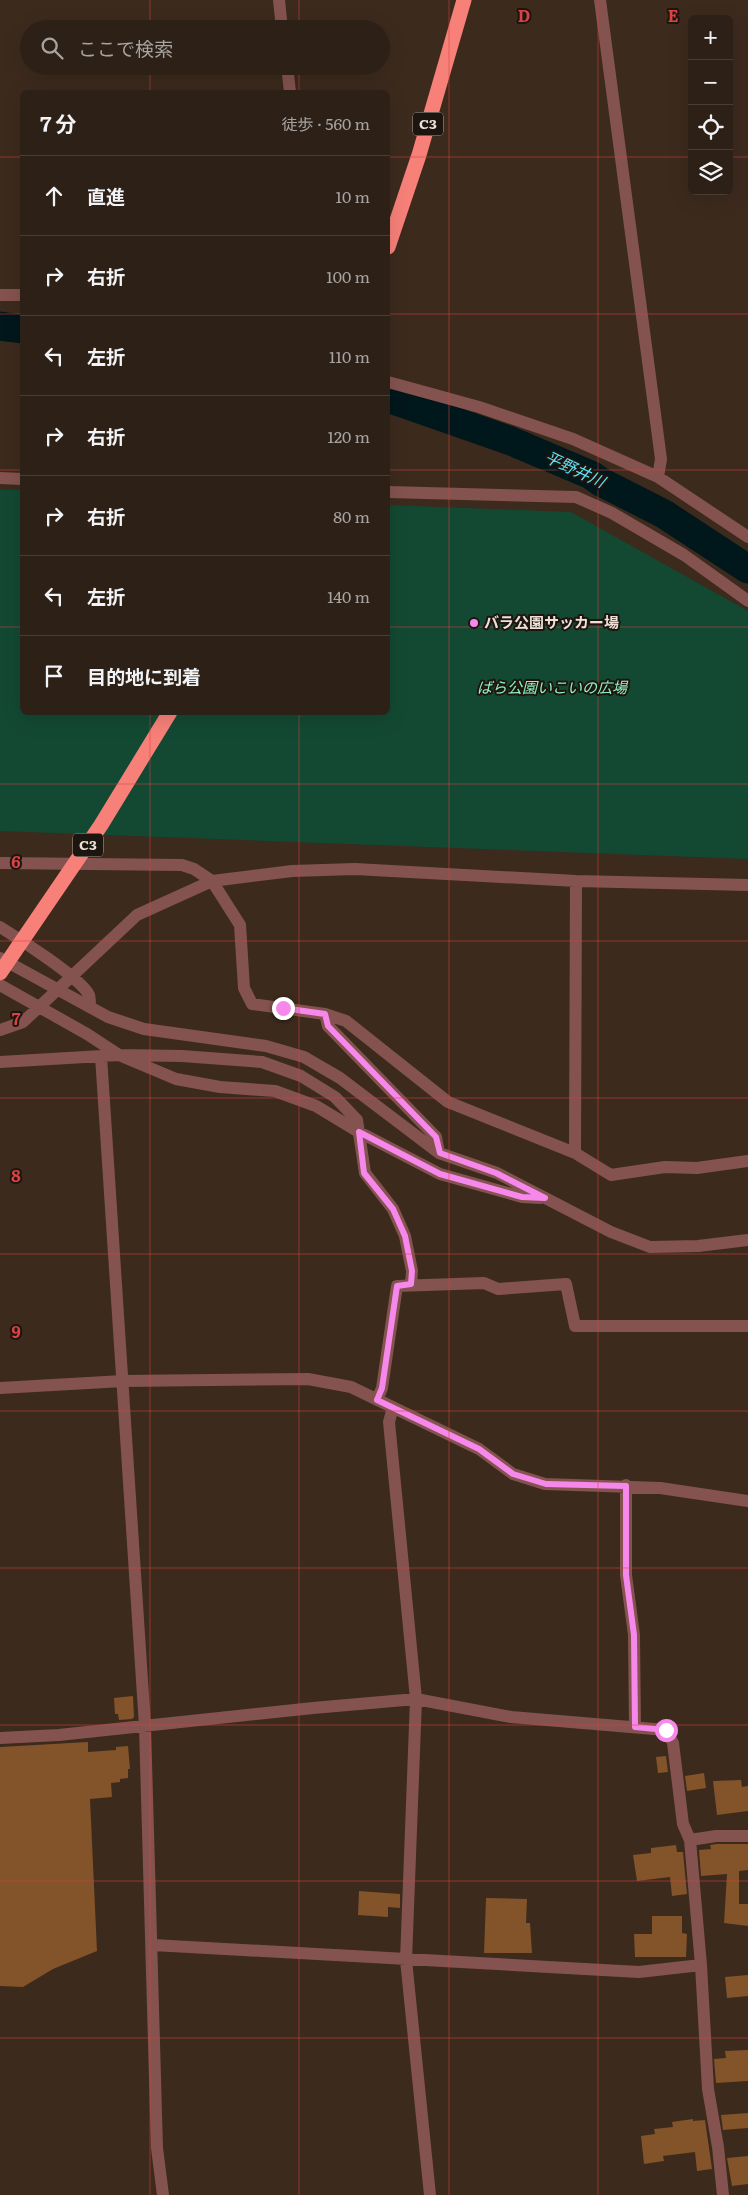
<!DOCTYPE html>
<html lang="ja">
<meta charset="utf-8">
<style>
:root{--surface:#2d2016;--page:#35281f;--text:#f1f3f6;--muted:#a7a3a1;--line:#483e35}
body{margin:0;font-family:Literata,"Noto Sans JP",serif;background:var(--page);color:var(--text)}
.controls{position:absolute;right:15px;top:15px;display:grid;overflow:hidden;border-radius:8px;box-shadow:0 5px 20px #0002}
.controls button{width:45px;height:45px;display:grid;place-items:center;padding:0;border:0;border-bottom:1px solid var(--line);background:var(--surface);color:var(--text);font:25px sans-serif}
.stop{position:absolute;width:15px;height:15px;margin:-11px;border:4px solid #f788eb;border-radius:50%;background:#fff}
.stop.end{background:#f788eb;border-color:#fff;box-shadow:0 1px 5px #0008}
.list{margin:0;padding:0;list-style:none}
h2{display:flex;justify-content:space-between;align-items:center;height:65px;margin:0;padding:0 20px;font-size:21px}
h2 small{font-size:16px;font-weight:400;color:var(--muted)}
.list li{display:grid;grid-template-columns:32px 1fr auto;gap:15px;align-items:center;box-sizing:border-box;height:80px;padding:0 20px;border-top:1px solid var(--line)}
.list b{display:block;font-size:19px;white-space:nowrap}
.list em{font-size:16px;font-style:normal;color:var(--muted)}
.icon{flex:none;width:28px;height:28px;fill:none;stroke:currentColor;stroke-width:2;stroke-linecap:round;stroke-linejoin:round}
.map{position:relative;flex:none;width:748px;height:2195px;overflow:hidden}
.search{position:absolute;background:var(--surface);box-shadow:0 5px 20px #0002;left:20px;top:20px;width:370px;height:55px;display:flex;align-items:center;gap:12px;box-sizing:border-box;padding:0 18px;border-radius:28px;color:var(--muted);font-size:19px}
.panel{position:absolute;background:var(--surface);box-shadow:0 5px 20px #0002;left:20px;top:90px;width:370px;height:625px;border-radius:8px}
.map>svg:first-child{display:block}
</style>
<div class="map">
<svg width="748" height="2195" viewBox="0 0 748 2195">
<rect width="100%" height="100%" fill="#3c2a1d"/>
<path fill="#134932" d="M0 490H22V712H388V505L571 512 748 611V859L0 831Z"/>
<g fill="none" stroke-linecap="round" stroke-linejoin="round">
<path stroke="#00171b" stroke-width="29" d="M0 326 22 329
M388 398 511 441 591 475 601 482 664 514 748 569"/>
</g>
<path fill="#83532a" d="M133 1696 134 1717 132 1719 119 1720 118 1714H115L114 1698Z
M88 1742V1752L116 1750V1747L128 1746 130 1769H128V1778L120 1779V1782L111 1783 112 1797 90 1799 97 1951 53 1969 23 1987 0 1986V1747Z
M666 1756 668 1772 658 1773 656 1757Z
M704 1773 706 1788 687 1791 685 1776Z
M741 1780 742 1787 748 1786V1811L717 1815 713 1781Z
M717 1844H748V1870L739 1871V1904H748V1926L724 1923 727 1874 701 1876 699 1850 711 1849 710 1845Z
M676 1845 677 1852H683L687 1894 672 1896 670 1877 637 1881 633 1855 651 1853V1848Z
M359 1891 400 1894V1908L388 1907V1917L358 1915Z
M486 1898 527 1899 526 1923H530L532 1953H484Z
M652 1916H682V1933L687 1934 686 1957H635L634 1934H652Z
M748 1975V1996L727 1998 725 1977Z
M748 2050V2081L716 2083 714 2059 726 2058 725 2051Z
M748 2113V2128L723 2130 721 2115Z
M693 2119V2121L705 2120 712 2169 697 2171 695 2152 663 2156 664 2161 644 2164 641 2136 655 2134 654 2129 673 2127 672 2122Z
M748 2156V2184L732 2186 727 2158Z"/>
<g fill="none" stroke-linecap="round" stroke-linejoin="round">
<path stroke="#84534f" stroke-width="12" d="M279 0 282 29
M600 0 661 459 658 477
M287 66 290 92
M0 295H22
M388 382 479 407 573 439 658 477 748 537
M0 478 22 479
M388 492 576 497 612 513 684 555 748 601
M0 863 182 865 194 869 212 881 292 871 355 869 576 881 748 885
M0 927C18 938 81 978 89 995 90 998 90 1004 90 1007
M0 958 108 1017 144 1029 266 1046 304 1057 340 1078 439 1153 497 1173 611 1232 650 1247 698 1246 748 1240
M0 985 87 1034 119 1055 176 1079 220 1087 275 1091 316 1106 359 1132 440 1174 522 1197 540 1198
M325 1014 328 1026 436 1137 439 1153
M0 1030 23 1022 137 915 212 881 240 925 244 988 252 1004 325 1014 346 1021 448 1102 575 1153 611 1175 665 1167 697 1168 748 1161
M101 1056 145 1726 157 2148 163 2195
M0 1062 119 1055 182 1056 262 1062 301 1076 335 1097 357 1120 365 1173 393 1209 405 1236 412 1271 411 1284
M575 1153 576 881
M0 1388 123 1381 308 1379 351 1387 479 1449 513 1474 545 1484 660 1488 748 1501
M377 1400 382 1388 397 1286 484 1283 498 1289 566 1284 575 1326H748
M393 1407 389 1422 416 1699 406 1960 430 2195
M626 1485V1575L634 1635 635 1727
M0 1738 59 1735 313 1708 416 1699 511 1717 666 1730 673 1743 683 1824 690 1840 701 1965 708 2089 718 2147 723 2195
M690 1840 716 1836H748
M153 1945 639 1972 701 1965"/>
<path stroke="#f78179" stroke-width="15" d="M388 247 419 155 464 0
M0 973 101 825 170 712"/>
</g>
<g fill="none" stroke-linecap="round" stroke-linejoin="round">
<path stroke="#f788eb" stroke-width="6" d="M283 1008 325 1014 328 1026 436 1137 440 1153 496 1173 545 1198 522 1197 440 1174 359 1132 364 1173 393 1209 405 1236 412 1271 411 1284 397 1286 382 1388 377 1400 479 1449 513 1474 546 1484 626 1486V1575L634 1635 635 1727 666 1730"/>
</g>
<path fill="none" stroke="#d94442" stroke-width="1" stroke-opacity="0.55" d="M150 0V29M299 0V29M449 0V2195M598 0V2195M150 66V92M299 66V92M0 157H22M388 157H692M729 157H748M0 314H22M388 314H748M0 470H22M388 470H748M0 627H22M388 627H748M150 712V2195M299 712V2195M0 784H748M0 941H748M0 1098H748M0 1254H748M0 1411H748M0 1568H748M0 1725H748M0 1881H748M0 2038H748"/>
<circle fill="#f788eb" stroke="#1d150f" stroke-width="2" cx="474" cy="623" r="5"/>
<g text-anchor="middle" stroke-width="4" stroke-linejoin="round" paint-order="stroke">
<g fill="#1d150f" stroke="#afa49c" stroke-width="1">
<rect x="413" y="112.5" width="30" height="23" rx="4"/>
<rect x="73" y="833.5" width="30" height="23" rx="4"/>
</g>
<g font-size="14" font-weight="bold" fill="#ede1d8">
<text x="428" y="129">C3</text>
<text x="88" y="850">C3</text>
</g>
<g font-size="15" font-weight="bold" fill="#ede1d8" stroke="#1d150f" text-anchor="start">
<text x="484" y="628">バラ公園サッカー場</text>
</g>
<g font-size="15" font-style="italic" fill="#90f3c3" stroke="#1d150f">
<text x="552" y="693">ばら公園いこいの広場</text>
</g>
<g font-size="16" font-style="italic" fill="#5fe0f2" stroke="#1d150f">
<text transform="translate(575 469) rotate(25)" y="6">平野井川</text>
</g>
</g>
<g font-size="16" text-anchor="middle" font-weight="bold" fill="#d94442" stroke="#1d150f" stroke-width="4" stroke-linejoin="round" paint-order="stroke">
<text x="524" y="22">D</text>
<text x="673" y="22">E</text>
<text x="16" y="868">6</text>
<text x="16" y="1025">7</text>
<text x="16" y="1182">8</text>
<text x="16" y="1338">9</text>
</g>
</svg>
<div class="controls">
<button>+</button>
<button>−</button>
<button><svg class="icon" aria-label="locate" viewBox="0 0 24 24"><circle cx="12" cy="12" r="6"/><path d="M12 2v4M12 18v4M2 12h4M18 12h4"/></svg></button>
<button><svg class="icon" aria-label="layers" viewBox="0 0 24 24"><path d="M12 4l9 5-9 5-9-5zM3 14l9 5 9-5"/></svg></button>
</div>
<div class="stop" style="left:666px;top:1730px"></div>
<div class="stop end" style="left:283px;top:1008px"></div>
<div class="search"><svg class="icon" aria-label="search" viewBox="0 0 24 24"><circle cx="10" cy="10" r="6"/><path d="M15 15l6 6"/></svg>ここで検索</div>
<section class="panel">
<h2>7 分<small>徒歩 · 560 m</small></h2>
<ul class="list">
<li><svg class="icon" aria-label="ahead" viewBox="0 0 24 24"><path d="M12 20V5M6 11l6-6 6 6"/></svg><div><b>直進</b></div><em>10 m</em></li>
<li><svg class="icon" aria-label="right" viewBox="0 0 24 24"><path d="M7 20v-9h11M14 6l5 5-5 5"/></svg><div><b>右折</b></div><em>100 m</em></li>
<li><svg class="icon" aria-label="left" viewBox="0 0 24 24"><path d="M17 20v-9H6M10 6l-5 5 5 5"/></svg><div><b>左折</b></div><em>110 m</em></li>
<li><svg class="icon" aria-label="right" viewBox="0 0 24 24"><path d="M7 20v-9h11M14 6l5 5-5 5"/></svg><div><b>右折</b></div><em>120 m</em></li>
<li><svg class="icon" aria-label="right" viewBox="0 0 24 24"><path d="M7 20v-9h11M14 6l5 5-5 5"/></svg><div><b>右折</b></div><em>80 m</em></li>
<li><svg class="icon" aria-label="left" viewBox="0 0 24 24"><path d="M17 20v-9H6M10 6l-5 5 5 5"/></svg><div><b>左折</b></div><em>140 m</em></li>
<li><svg class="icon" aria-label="arrive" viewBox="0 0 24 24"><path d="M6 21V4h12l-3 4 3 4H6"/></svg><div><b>目的地に到着</b></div></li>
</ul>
</section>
</div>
